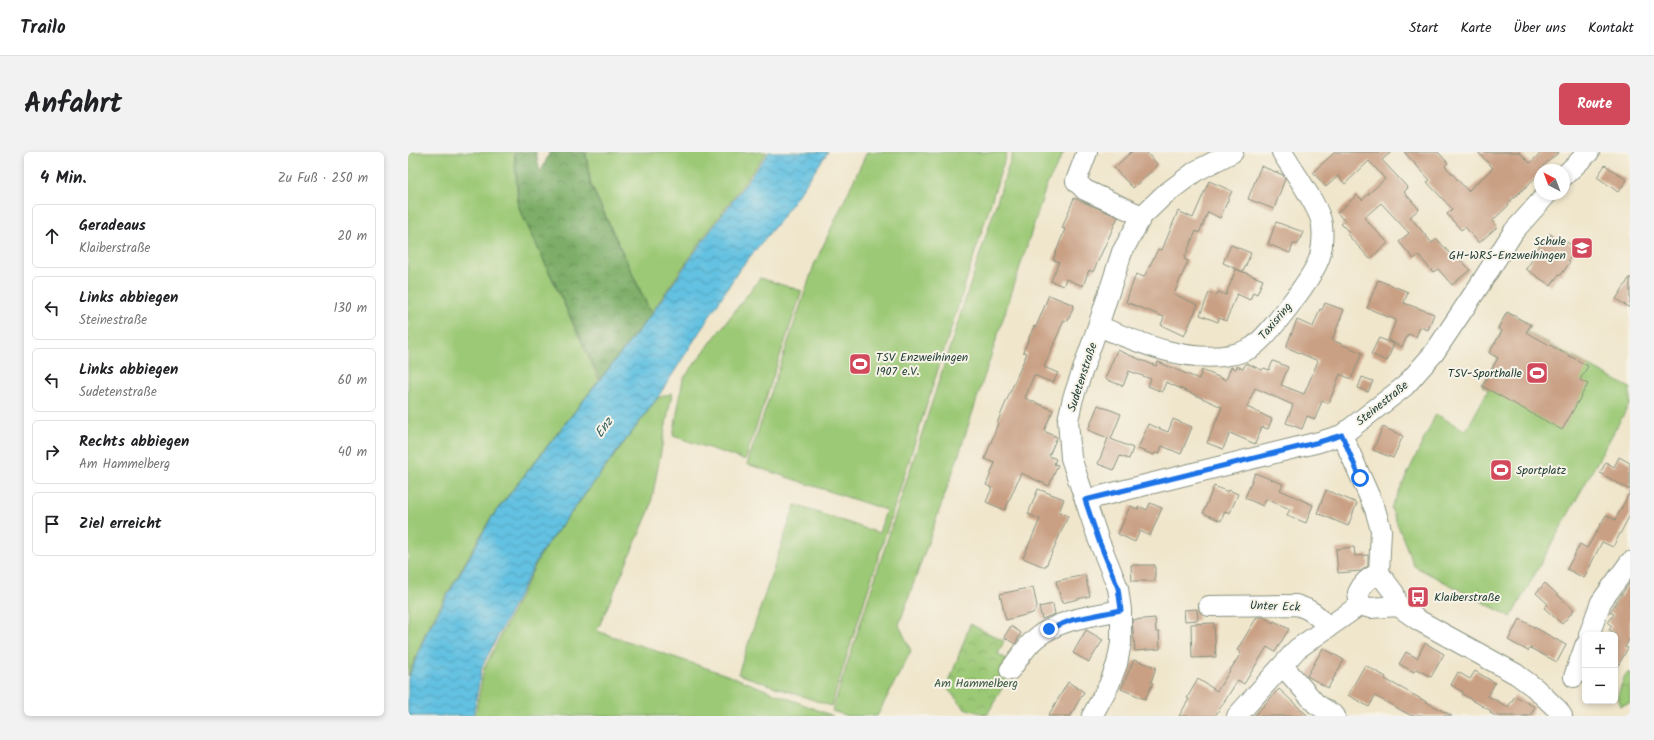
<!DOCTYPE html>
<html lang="de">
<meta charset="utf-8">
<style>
:root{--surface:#fff;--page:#f2f2f2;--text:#202124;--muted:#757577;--line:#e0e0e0;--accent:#d1495b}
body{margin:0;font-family:Kalam,sans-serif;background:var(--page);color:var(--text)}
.controls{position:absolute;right:12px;bottom:12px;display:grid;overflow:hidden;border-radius:6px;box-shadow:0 2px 6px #0003}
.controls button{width:36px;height:36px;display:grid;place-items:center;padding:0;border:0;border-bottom:1px solid var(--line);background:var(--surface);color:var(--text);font:20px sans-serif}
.compass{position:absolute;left:1126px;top:12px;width:36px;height:36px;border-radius:50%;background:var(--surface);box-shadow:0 2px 6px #0003;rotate:318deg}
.stop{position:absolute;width:12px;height:12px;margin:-9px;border:3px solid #1a73e8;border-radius:50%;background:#fff}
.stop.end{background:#1a73e8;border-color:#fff;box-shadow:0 1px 4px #0008}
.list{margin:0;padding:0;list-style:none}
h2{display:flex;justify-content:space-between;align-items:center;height:52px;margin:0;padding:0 16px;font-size:17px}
h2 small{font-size:13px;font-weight:400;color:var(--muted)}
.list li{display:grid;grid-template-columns:26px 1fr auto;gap:12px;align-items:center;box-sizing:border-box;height:64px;margin:0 8px 8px;padding:0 8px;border:1px solid var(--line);border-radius:6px}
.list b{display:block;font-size:15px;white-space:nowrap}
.list p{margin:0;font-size:13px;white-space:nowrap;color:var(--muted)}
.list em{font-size:13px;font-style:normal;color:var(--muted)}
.icon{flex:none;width:22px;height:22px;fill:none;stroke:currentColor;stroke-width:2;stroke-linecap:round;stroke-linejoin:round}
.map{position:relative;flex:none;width:1222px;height:564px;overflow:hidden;border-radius:6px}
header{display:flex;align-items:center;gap:24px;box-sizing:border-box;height:56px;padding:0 20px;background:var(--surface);border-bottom:1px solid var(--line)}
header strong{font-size:19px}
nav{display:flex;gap:22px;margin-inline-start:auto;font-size:14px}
.intro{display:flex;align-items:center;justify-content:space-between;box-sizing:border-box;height:96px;padding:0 24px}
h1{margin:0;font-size:28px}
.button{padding:10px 18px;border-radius:6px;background:var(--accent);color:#fff;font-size:14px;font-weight:700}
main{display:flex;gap:24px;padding:0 24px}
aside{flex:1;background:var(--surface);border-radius:6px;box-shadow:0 2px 6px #0003}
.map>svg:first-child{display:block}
</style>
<header>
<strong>Trailo</strong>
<nav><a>Start</a><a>Karte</a><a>Über uns</a><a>Kontakt</a></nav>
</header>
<div class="intro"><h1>Anfahrt</h1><a class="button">Route</a></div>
<main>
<aside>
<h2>4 Min.<small>Zu Fuß · 250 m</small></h2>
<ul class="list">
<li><svg class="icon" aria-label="ahead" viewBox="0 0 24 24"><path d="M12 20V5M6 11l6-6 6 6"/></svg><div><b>Geradeaus</b><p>Klaiberstraße</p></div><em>20 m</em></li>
<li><svg class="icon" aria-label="left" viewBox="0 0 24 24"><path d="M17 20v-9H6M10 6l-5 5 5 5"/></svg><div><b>Links abbiegen</b><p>Steinestraße</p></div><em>130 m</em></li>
<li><svg class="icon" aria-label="left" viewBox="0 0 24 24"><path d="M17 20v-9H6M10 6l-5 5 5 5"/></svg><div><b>Links abbiegen</b><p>Sudetenstraße</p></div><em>60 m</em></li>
<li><svg class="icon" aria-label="right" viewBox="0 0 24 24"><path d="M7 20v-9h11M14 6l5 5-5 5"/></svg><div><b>Rechts abbiegen</b><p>Am Hammelberg</p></div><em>40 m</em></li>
<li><svg class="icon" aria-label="arrive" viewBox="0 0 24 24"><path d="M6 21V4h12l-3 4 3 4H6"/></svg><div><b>Ziel erreicht</b></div></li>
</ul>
</aside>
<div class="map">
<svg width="1222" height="564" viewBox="0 0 1222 564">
<defs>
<pattern id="forest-crowns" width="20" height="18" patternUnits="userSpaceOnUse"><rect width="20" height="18" fill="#7dad67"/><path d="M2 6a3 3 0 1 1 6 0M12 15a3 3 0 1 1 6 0" fill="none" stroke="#668e56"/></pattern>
<pattern id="park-crowns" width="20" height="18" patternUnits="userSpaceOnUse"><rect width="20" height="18" fill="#9cc976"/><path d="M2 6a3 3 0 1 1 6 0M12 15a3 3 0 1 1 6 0" fill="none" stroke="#7fa462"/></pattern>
<pattern id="water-waves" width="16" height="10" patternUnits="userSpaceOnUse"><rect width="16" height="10" fill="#63c1e1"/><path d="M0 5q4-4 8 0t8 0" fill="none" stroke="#519eb7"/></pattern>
</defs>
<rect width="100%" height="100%" fill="#f7f3e8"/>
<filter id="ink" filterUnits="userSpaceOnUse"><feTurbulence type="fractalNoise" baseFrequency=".025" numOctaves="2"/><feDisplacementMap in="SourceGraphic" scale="8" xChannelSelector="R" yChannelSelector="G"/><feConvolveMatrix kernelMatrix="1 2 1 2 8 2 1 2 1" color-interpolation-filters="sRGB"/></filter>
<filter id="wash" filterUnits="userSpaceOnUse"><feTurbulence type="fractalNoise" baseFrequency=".012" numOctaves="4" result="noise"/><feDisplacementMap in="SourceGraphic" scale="16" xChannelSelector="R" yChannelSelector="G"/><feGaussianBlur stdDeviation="0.9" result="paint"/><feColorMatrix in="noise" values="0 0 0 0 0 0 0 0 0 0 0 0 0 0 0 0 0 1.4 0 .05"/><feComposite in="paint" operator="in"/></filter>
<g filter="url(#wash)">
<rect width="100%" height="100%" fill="#f0e6cc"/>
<path fill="#9cc976" stroke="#5e8355" d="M0 0H106L110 54 191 228 83 365 18 479 0 524Z
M178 0H359L296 85 243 161 183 32Z
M459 0H599L423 554 330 522 387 353 471 381 478 358 339 312 406 113Z
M605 0H656L638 35 550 305 491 473 503 499 469 564H439L424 559Z
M352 126 394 139 337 308 265 284 275 227Z
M1099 160 1123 173 1119 180 1222 236V251L1103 465 1006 414 983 356 1028 262 1058 279 1080 238 1074 234 1090 206 1081 201 1094 179 1090 176Z
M264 241 242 357 189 479 325 525 425 564H67L76 517 134 400 250 246Z"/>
<path fill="url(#forest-crowns)" stroke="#4e754e" d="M107 0H128L132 21 142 0H177L182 32 243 162 192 227 111 55Z"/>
<path fill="url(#park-crowns)" stroke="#5e8355" d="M562 472 596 489 590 502 599 507 592 523 598 529 579 563 556 556 539 536Z
M1222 520V551L1212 554 1210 542 1217 523Z"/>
<path fill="url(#water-waves)" stroke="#417f8a" d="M361 0H420L372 68 331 118 250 245 133 400 74 515 65 564H0V527L19 480 84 365 243 163 297 86Z"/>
<g id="blocks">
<path fill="#c9a084" d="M723 0H738L750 13 725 36 706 16Z
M927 0H983L974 8 1000 36 996 40 1011 57 1002 65 1024 91 1029 87 1044 104 1047 101 1062 118 1044 133 1030 117 1025 120 1010 103 1006 107 991 90 1001 81 973 51 956 66 980 91 962 107 939 82 941 80 933 72 937 69 929 61 949 43 954 48 977 27 961 9 937 32 930 24 918 35 905 20Z
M996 0H1030L1040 11 1037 14 1060 39 1085 16 1070 0H1111L1122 11 1134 0H1151L1133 16 1135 18H1132V22L1100 51 1101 53 1084 69 1089 75 1071 91 1057 75 1053 78 1039 62 1044 57 1019 30 1022 28Z
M1197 13 1219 28 1210 40 1189 25Z
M853 14 875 23 877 27 866 57 840 47Z
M801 29 824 39 812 66 800 60 791 81 788 79 776 107 780 109 766 142 790 153 776 184 753 173 756 165 718 150 728 122 736 125 750 97 754 98 770 59 785 66Z
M666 46 710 65 685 120 681 118 675 134 658 127 655 134 643 129 651 110 645 108 657 77 654 76Z
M868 70 895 80 890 92H885L882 101 860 92Z
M1142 82 1154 90 1156 88 1169 97 1160 109 1162 110 1153 123 1151 122 1143 134 1118 117 1126 105 1124 104 1135 89 1137 90Z
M823 93 843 101 835 120 815 111Z
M828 117 855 128 849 142 845 140 842 148 829 142 818 169 811 166 810 170 792 163 801 141 808 144 810 140 818 143Z
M1222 125V156L1208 147Z
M970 128 1000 140 996 151 1026 162 1020 178 1012 175 1008 185 1000 182 994 195 980 188 988 168 959 156Z
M641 143 666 153 660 169 656 168 636 215 650 221 645 231 626 223 617 246 645 258 636 279 649 285 641 304 648 307 646 312 650 313 641 334 613 321 597 358 578 350 584 336 578 333 587 311 577 307 590 271H589L619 201 615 200 626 174 628 175Z
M917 151 936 158 924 188 954 201 943 227 932 222 921 251 914 249 907 267 899 264 894 277 878 271 885 253 847 236 839 255 864 267 860 277 854 275 847 292 822 281 815 297 799 291 814 255 758 230 754 240 740 234 743 227 721 219 715 234 697 227 709 198 748 214 750 210 791 227 794 218 818 228 823 215 828 217 829 214 835 217 838 211 854 218 856 216 861 218 865 209 880 215 873 233 896 242 910 209 878 195 889 168 905 175 912 157 914 158Z
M1099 160 1123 173 1118 180 1180 214 1172 228 1180 232 1154 278 1074 234 1090 206 1081 201 1094 179 1090 176Z
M971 186 986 192 979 209 963 202Z
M954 225 965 229 960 240 950 236Z
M690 253 713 262 703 287 725 296 721 307 712 304 706 318 690 312 700 286 680 278Z
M765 267 784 275 773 302 754 294 751 302 747 301 746 303 730 297 740 272 760 280Z
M975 275 995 284 985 306 965 298Z
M1211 305 1222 311V338L1192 321 1198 310 1206 315Z
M847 321 875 332 872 338 905 353 898 371 879 363 882 357 858 347 855 354 837 346Z
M806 334 820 340 821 338 830 342 822 361 817 359 813 369 795 361Z
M630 337 656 347 651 360 660 364 638 414H634L615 406 632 367 620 362Z
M918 338 949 351 940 374 909 361Z
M1222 340V363L1205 395 1194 390 1176 426 1159 417 1172 392 1179 396 1198 363 1207 368Z
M742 351 754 356 742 384 732 379 727 390 710 382 722 354 730 357 731 354 739 358Z
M946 395 947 404 960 403V414L953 419 930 421 928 397Z
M723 413H747V429H724Z
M677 423 682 444 654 451 648 429Z
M1222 430V486L1217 495 1220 496 1207 519V481L1201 478 1204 474 1200 471 1206 462 1202 460Z
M1137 431 1166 458 1154 472 1136 456 1140 452 1128 441Z
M625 435 629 454 625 461 598 468 592 442Z
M645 452 647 462 634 467 631 455Z
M789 457 790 468 777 469 776 458Z
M849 465H856L865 471 866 469 881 477 867 500 859 495 836 532 830 528 807 564H771L781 547 779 546 790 527 809 539 833 501 829 498Z
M747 466 748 480H751L752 497 727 499 724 468Z
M1112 467 1158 493 1149 510 1122 496 1120 499 1100 488Z
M806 471 808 505 784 506 783 472Z
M603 474 613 481 607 492 596 485Z
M678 478 695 488 681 510 665 501Z
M1017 491 1036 502 1023 525 1008 517 1006 520 991 512 998 500 1009 506Z
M915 496 936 508 920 536 899 524Z
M726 508 748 515 743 530 745 531 737 547 713 537Z
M957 513 978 525 977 527 1044 564H1004L967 544 961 555 940 543Z
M1067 519 1087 531 1080 544 1100 555 1107 544 1127 555 1122 564H1088L1082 561 1083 559 1054 542 1055 540 1043 533 1050 520 1062 527Z
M660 530 676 540 662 564H640Z
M871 537 900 564H846Z"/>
</g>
</g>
<g filter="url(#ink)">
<use href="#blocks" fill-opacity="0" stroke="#889280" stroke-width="1"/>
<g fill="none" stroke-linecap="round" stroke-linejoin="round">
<g stroke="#889280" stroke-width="22">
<path id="minor" d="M679 0 668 29 677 38 734 64
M1156 24 1181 0
M690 174C732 191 777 211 822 203 828 202 837 199 843 196 859 186 907 123 912 104 914 96 915 83 914 74 914 58 883 16 874 0
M934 283 967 357 973 378 971 421 986 441 990 454 1010 468 1108 522 1127 536 1150 558 1154 564
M677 348 911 290 934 283 997 234 1026 201 1071 134 1106 79 1139 42
M952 453 950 441C955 430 961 426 971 421
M952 453 962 456 990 454
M801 454 888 453C902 457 910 463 919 475
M1181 483 1193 450 1222 410
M875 514 908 552 927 564
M602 518C610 508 618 494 628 486 652 467 683 464 713 458
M1166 525 1177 494
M684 564 701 533 709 512 713 491V458L710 436 691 389 663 306 660 268 665 246 690 174 714 100 734 64 756 43 788 19 825 0
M829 564 889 497 952 453"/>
</g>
<use href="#minor" stroke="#fff" stroke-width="20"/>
</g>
</g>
<g fill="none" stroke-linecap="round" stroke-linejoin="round" filter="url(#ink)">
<path stroke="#1a73e8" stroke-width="5" d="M641 477 664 468 713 458 710 436 691 389 677 348 911 290 934 283 952 326"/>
</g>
<defs>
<g id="school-square" transform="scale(1.15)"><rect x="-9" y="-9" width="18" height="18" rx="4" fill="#d1495b" stroke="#f7f3e8"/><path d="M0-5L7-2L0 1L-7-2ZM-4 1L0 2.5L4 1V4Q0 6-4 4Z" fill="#fff"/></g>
<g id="stadium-square" transform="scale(1.15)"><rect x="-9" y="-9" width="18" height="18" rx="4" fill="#d1495b" stroke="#f7f3e8"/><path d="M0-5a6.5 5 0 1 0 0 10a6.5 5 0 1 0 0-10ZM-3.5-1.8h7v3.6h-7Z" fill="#fff"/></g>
<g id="bus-square" transform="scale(1.15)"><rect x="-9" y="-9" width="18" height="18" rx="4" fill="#d1495b" stroke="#f7f3e8"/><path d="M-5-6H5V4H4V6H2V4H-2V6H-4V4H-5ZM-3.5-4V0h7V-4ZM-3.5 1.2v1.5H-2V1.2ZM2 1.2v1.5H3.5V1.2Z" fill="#fff"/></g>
</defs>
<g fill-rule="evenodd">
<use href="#school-square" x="1174" y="96"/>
<use href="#stadium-square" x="452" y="212"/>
<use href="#stadium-square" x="1129" y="221"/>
<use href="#stadium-square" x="1093" y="318"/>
<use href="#bus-square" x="1010" y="445"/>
</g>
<g text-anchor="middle" stroke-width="4" stroke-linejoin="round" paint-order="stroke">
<g font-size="12" fill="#1f3d34" stroke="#f7f3e8" text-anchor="start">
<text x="1158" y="93" text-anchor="end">Schule<tspan x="1158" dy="14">GH-WRS-Enzweihingen</tspan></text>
<text x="468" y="209">TSV Enzweihingen<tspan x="468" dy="14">1907 e.V.</tspan></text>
<text x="1114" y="225" text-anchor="end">TSV-Sporthalle</text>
<text x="1108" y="322">Sportplatz</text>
<text x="1026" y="449">Klaiberstraße</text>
</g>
<g font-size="12" fill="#1f3d34" stroke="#f7f3e8">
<text transform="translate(867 169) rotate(-50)" y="4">Taxisring</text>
<text transform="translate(674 225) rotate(-72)" y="4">Sudetenstraße</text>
<text transform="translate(974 251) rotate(-39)" y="4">Steinestraße</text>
<text transform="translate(867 454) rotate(2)" y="4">Unter Eck</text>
</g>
<g font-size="12" fill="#385941" stroke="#f7f3e8">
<text x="568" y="535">Am Hammelberg</text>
</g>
<g font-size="13" font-style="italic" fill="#305e5f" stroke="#f7f3e8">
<text transform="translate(195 275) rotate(-54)" y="5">Enz</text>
</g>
</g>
</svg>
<div class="controls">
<button>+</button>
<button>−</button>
</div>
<svg class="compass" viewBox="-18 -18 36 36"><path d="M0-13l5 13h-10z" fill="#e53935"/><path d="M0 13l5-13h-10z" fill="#757577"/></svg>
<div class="stop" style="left:952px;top:326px"></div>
<div class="stop end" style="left:641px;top:477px"></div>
</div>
</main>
